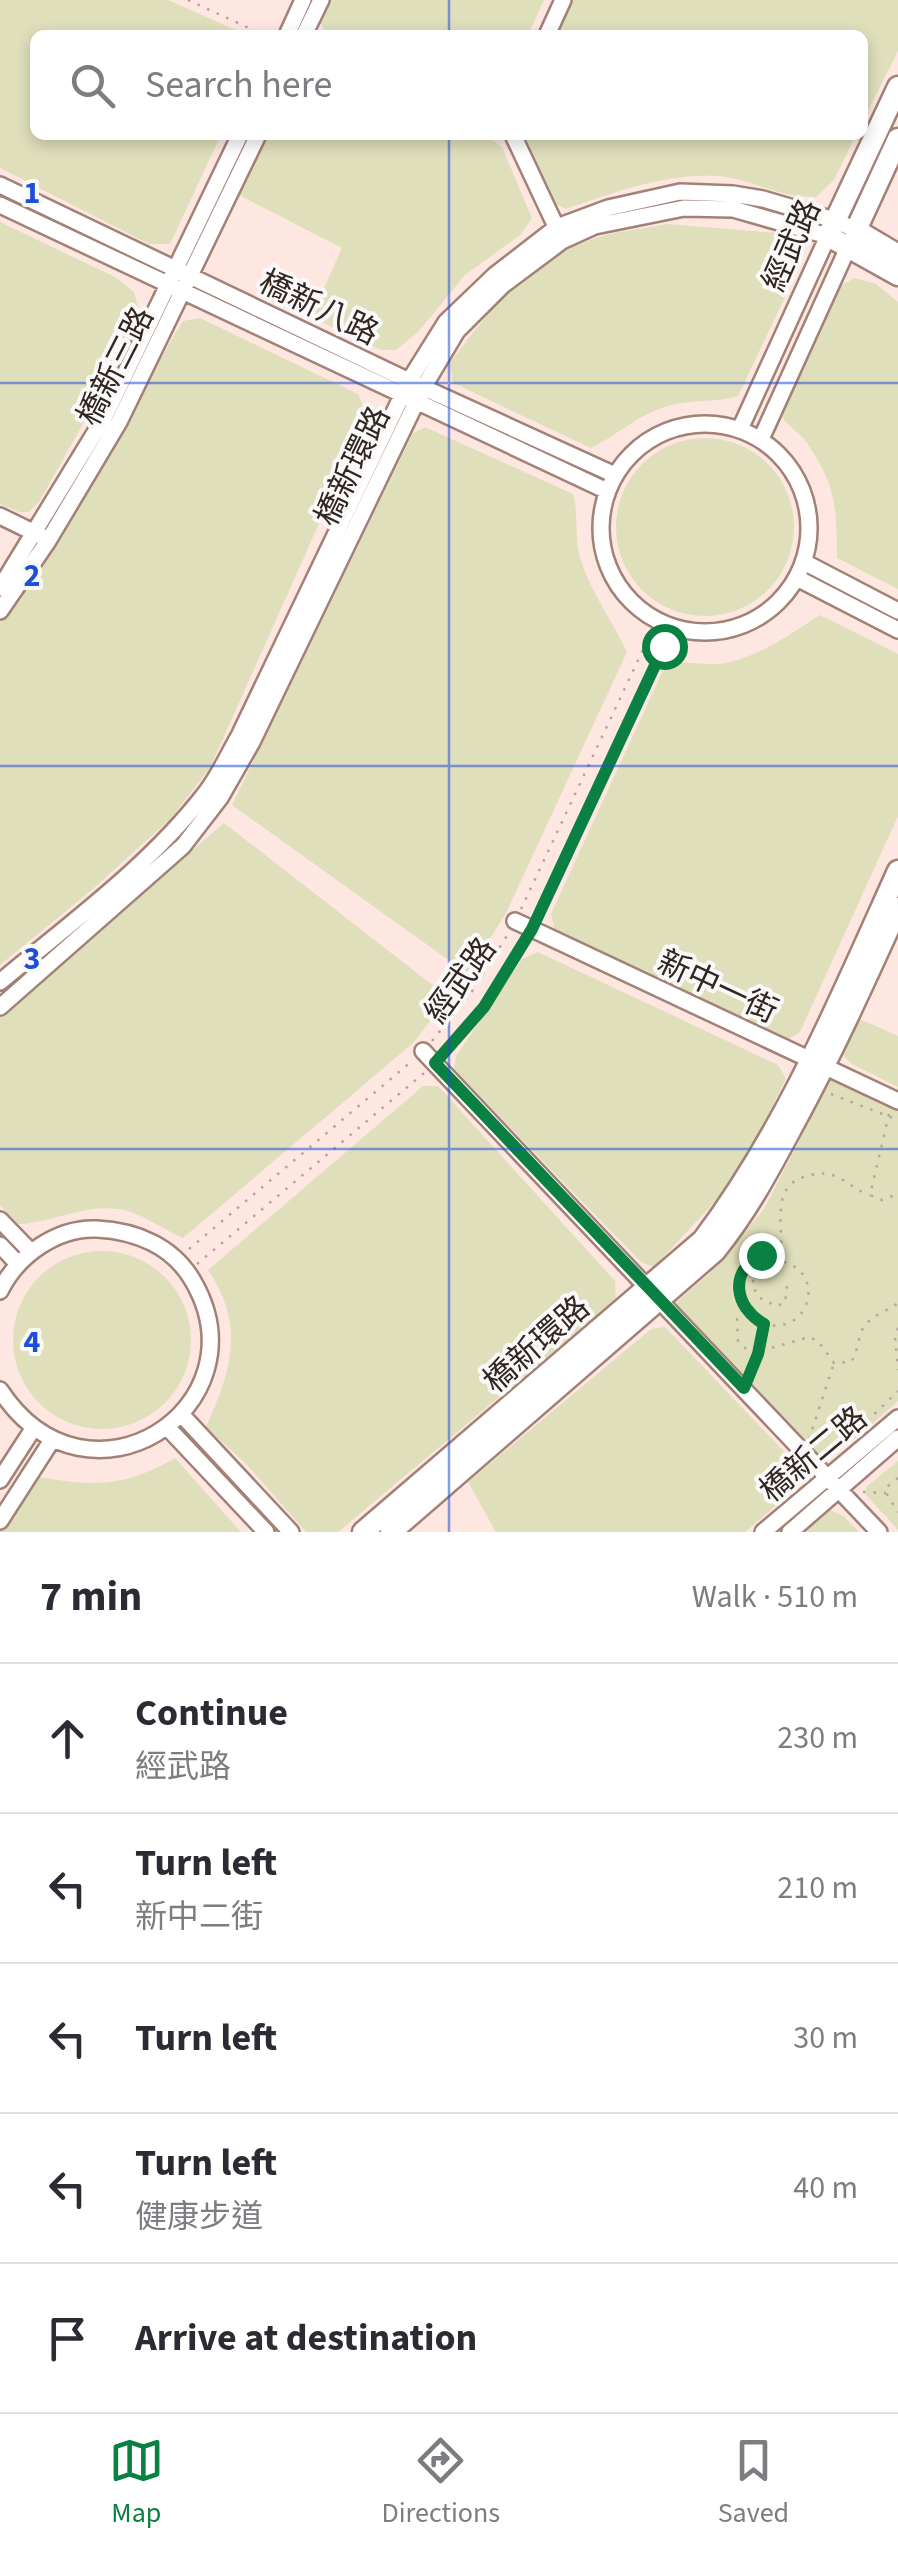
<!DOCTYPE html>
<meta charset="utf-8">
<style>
:root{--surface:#fff;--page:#f7f7f7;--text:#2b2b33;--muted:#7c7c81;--line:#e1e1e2;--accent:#0b8043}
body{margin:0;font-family:"Source Sans 3","Noto Sans TC",sans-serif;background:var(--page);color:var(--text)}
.stop{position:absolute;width:30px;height:30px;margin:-22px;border:8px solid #0b8043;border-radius:50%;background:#fff}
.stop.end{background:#0b8043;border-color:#fff;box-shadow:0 2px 10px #0008}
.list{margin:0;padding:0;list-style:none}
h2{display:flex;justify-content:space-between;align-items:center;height:130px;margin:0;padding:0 40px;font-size:42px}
h2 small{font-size:32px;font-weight:400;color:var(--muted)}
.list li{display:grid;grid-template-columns:65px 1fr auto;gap:30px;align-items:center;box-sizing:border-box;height:150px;padding:0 40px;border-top:2px solid var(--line)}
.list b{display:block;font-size:38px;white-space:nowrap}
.list p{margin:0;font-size:32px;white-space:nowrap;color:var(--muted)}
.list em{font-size:32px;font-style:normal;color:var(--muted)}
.icon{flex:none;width:55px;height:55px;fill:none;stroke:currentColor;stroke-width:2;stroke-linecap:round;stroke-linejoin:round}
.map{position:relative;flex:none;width:898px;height:1532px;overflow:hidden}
.search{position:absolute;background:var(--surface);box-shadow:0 5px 15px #0003;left:30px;right:30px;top:30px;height:110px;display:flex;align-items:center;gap:25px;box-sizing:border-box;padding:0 35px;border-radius:15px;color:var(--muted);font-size:38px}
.sheet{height:880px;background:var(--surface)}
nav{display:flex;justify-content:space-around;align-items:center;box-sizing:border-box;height:140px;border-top:2px solid var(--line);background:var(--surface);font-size:28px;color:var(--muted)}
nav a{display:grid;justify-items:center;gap:5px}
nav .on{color:var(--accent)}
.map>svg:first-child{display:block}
</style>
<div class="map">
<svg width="898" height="1532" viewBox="0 0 898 1532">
<rect width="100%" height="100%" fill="#fde7e0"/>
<path fill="#dfdfbc" d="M0 0H168L247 35H35V135H221L170 244H149L0 168Z
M327 0H544L528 35H332L325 32 318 18Z
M573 0H898V51L863 121V35H557Z
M265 135H486L502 147 532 218 520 235 465 275 419 331 396 350H381L311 317 342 248 237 194Z
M525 135H856L834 180 816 197C778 198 752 179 718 176 665 173 615 192 566 209L553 203Z
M0 222 115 277 134 292 138 308 96 401 39 502 29 512H19L0 504Z
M668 224 777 233 795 251 797 272 738 396C715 403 691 399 668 406 637 415 618 435 591 448L453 383 450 363C488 311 527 263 590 240 614 231 643 229 668 224Z
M855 278 876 284 898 302V589L837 558C836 506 837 487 807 443 799 431 786 426 780 413L840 286Z
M200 318 358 394 367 416 210 768 170 819 93 889 0 965V623L72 518 173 337 183 321Z
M425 427 573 494C579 515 574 537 580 558 591 593 612 620 627 652L506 913 468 974 232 805 413 433Z
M616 527a89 89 0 1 1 178 0a89 89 0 1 1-178 0Z
M820 615 898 654V816L800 1032 787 1040 555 931 551 914 664 668C680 658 701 666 719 664 756 659 789 635 820 615Z
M224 823 449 998 412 1044 183 1238C162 1229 141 1212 118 1209 84 1204 51 1223 18 1224L0 1205V1016Z
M538 952 778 1065 786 1079 735 1180 654 1267 641 1262 454 1070 456 1056 522 959Z
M860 1019 898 1036V1087L850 1063 843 1054Z
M831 1079 898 1111V1401L862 1433 824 1459 675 1303 709 1274 764 1209Z
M423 1086H438L615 1281 616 1299 338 1532H306L249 1467 206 1427C231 1371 246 1326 208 1270Z
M13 1340a89 89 0 1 1 178 0a89 89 0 1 1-178 0Z
M665 1327 799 1467V1486L745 1532H496L468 1482 651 1329Z
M175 1458 241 1532H0L37 1477C94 1486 123 1488 175 1458Z
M898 1461V1530L866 1495V1487Z
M830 1510 844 1516 859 1532H804Z"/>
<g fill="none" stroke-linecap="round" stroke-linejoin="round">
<g stroke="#a28177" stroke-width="20">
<path id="street" d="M287 35 303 0
M304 35 321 0
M547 35 563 0
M513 135 560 235
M0 185 409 381 615 475
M0 205 607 491
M601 528a104 104 0 1 1 208 0a104 104 0 1 1-208 0Z
M0 516 41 536
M804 562 898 611
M797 578 898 630
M0 588 104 418 240 135
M0 611 48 541 119 422 258 135
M515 921 898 1101
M0 982C70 923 147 868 204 795 218 778 228 755 239 736L409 381 446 322 495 275 557 227 608 208 680 192 733 194 763 199 834 220 856 230 761 439
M0 1007 183 846 220 798 252 742 423 388 457 331 503 285 562 241 595 226 684 208 733 209 828 236 740 429
M423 1051 879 1532
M0 1220 31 1252
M0 1245 18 1264
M0 1291C17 1256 57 1227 97 1229 136 1231 173 1246 193 1281 266 1407 88 1524 0 1390
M181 1414 291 1532
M167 1427 266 1532
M0 1480 33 1429
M0 1521 52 1440
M763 1532 898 1418
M790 1532 898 1438"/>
</g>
<g stroke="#a28177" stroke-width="25">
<path id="secondary" d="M898 87 828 236 898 275
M898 139 856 230 898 255
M363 1532 703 1240C787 1128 841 997 898 871
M391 1532 715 1251C751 1206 772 1164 799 1114 835 1047 866 978 898 908"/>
</g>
<path stroke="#b7a49d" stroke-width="2.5" stroke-dasharray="2.5 8" stroke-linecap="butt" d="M188 0 264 35
M521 909 648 639
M540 913 664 646
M432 1041 473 990 508 934
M444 1053 483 1007 524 942
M831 1094 898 1120
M889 1114 870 1195 882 1200 898 1194
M189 1249 412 1061
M197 1264 424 1073
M787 1286 785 1303 776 1306 758 1297 752 1283 759 1269 775 1260C831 1267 810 1340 762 1323 735 1314 731 1276 753 1259 761 1253 772 1253 781 1246 782 1221 773 1186 804 1177 815 1173 824 1172 835 1176 848 1181 856 1191 870 1195
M742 1309 737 1319 738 1341 751 1354 809 1337 818 1341 834 1363 851 1362C860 1350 857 1331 868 1322 876 1314 889 1310 898 1303
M898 1328 895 1337 898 1370
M750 1376 763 1326
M852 1436 898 1391
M809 1439 834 1363
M898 1478 888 1486 886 1493 898 1512
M863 1492 886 1493"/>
<use href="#street" stroke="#fff" stroke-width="15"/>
<use href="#secondary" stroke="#fff" stroke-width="20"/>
</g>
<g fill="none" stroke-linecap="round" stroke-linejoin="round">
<path stroke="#0b8043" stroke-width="12" d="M664 646 532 929 484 1007 435 1063 744 1388 758 1354 764 1324C735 1308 728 1272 761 1255"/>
</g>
<path fill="none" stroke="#1d4ed8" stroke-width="2.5" stroke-opacity="0.55" d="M449 0V35M449 135V1532M0 383H898M0 766H898M0 1149H898"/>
<g text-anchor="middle" stroke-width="8" stroke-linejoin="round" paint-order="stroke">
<g font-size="32" fill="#332621" stroke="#f9f9f9">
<text transform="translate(791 245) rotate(-66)" y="11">經武路</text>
<text transform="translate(319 307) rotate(26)" y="11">橋新八路</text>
<text transform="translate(115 366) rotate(-63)" y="11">橋新三路</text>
<text transform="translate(352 466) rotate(-64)" y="11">橋新環路</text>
<text transform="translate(460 980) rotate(-54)" y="11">經武路</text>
<text transform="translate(718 986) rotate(25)" y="11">新中一街</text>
<text transform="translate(536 1344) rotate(-41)" y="11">橋新環路</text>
<text transform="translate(813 1454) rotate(-40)" y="11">橋新二路</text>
</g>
</g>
<g font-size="32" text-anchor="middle" font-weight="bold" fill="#1d4ed8" stroke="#f9f9f9" stroke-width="8" stroke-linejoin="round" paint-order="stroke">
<text x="32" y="203">1</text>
<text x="32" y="586">2</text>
<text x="32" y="969">3</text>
<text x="32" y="1352">4</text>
</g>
</svg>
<div class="stop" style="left:664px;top:646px"></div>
<div class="stop end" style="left:761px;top:1255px"></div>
<div class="search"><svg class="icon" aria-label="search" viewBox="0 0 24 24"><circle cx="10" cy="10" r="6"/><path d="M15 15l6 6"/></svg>Search here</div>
</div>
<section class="sheet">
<h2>7 min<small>Walk · 510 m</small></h2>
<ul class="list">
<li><svg class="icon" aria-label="ahead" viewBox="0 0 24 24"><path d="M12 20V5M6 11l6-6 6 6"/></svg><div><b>Continue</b><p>經武路</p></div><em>230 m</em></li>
<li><svg class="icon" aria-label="left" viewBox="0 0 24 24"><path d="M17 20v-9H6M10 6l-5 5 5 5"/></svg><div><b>Turn left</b><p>新中二街</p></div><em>210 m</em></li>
<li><svg class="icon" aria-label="left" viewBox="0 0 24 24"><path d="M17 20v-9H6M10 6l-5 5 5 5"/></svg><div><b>Turn left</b></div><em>30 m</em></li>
<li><svg class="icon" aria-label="left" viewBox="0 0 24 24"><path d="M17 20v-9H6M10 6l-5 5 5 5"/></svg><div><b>Turn left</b><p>健康步道</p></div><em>40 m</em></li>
<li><svg class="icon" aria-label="arrive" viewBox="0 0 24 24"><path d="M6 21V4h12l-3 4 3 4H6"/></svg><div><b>Arrive at destination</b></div></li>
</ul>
</section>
<nav>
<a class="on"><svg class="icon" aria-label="map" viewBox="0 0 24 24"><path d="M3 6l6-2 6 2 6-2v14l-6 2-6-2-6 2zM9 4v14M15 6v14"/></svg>Map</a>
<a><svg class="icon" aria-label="directions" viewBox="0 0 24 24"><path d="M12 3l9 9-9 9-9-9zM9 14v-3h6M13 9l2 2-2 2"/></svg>Directions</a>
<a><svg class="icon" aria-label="saved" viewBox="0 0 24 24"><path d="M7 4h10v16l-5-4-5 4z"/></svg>Saved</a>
</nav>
